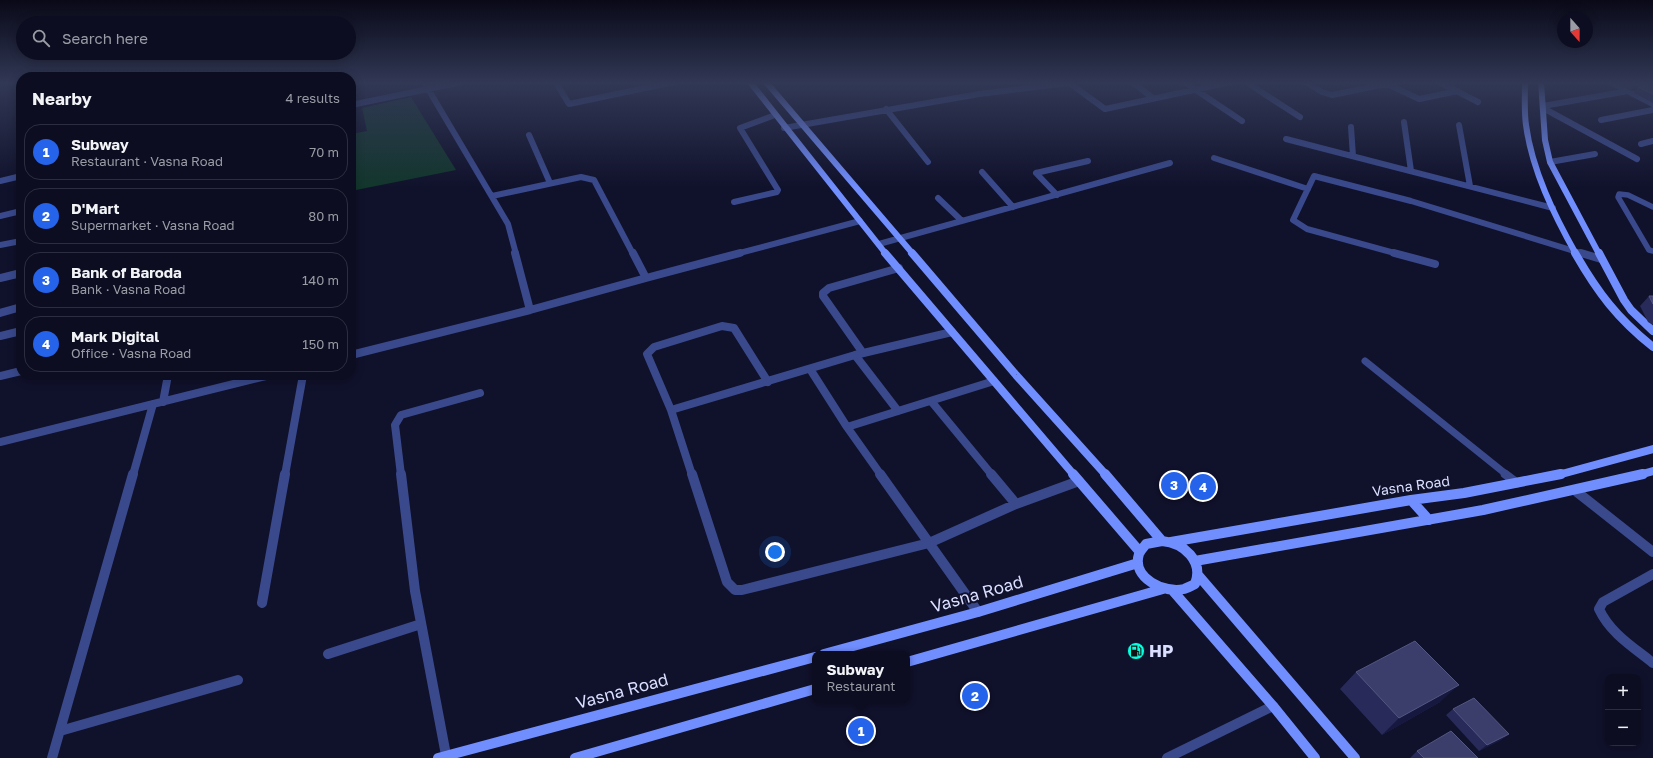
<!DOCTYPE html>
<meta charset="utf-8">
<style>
:root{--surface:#0c0d20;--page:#1a1b2d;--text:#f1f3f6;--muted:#9a9ca5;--line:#2c2d3e;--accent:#2563eb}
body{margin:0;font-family:"Golos Text",sans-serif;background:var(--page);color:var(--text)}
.controls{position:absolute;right:12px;bottom:12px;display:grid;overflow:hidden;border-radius:8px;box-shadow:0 2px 10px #0003}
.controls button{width:36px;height:36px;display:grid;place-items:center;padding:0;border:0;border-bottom:1px solid var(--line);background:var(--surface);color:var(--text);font:20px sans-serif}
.compass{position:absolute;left:1557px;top:12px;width:36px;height:36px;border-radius:50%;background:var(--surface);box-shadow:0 2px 10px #0003;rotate:159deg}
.you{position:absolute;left:775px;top:552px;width:14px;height:14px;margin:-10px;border:3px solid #fff;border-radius:50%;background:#1a73e8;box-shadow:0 0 0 6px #1a73e833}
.badge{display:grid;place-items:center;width:26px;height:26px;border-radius:50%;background:var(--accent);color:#fff;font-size:13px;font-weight:700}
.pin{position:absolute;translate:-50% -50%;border:2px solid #fff;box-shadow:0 1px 4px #0006}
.popup{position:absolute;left:812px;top:651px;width:98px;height:52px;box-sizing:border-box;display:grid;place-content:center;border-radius:8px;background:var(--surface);filter:drop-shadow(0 1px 3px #0005);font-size:13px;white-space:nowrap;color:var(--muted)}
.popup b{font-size:15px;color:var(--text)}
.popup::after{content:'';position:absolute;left:50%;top:100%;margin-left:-8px;border:8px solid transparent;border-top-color:var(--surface)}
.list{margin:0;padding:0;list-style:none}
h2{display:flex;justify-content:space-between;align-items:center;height:52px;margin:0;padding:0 16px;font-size:17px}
h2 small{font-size:13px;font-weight:400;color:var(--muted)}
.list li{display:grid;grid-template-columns:26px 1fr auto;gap:12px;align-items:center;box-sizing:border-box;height:56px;margin:0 8px 8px;padding:0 8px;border:1px solid var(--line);border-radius:16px}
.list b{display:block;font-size:15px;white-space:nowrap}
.list p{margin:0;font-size:13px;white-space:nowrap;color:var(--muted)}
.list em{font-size:13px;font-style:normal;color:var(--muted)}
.icon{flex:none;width:22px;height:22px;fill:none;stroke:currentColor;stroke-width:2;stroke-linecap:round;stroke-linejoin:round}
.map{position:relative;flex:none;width:1653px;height:758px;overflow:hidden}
.search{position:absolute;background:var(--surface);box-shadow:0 2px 10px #0003;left:16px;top:16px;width:340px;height:44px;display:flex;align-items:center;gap:10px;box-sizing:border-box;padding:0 14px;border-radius:22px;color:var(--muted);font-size:15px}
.panel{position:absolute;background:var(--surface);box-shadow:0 2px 10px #0003;left:16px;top:72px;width:340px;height:308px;border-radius:16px}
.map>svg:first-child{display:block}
</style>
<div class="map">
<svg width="1653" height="758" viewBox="0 0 1653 758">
<rect width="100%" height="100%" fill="#10112b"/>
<path fill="#12362c" d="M411 97 456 170 351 191V134L367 131 362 108Z"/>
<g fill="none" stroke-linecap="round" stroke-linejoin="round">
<path stroke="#39498c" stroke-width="5.5" d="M1653 207 1628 195 1619 194 1618 197 1649 250 1653 251"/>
<path stroke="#39498c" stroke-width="7" d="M1365 361 1507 475"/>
<path stroke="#39498c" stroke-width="9" d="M1505 474 1517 483"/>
<path stroke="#39498c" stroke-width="6" d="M424 82 508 224 516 254
M560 82 558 86 569 104 674 82
M1068 82 1105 109 1231 82
M1132 82 1153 98
M1184 82 1242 121
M1246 82 1300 117
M1306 82 1322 92 1332 95 1396 82
M1439 82 1478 102
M1610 82 1653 104
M1387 84 1419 99 1458 91
M351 105 462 82
M1543 106 1628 91
M1543 108 1637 159
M886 109 928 162
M1601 120 1653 110
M1404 122 1411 171
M1459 125 1470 186
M1351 127 1353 156
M784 128 979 94 1069 83
M529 135 550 183
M1286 139 1553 208
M1641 144 1653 141
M1214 158 1308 189
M1550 162 1595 154
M982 172 1013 207
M1036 173 1088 161
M1036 173 1057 195
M0 181 21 176
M492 196 581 177 594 180 633 254
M938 198 962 221
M734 202 777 192 778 190 740 128 775 115
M0 216 21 211
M879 244 1170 163
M0 245 21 241
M736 254 860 221
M1398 254 1307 229 1293 220 1314 176 1411 201 1584 254"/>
<path stroke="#39498c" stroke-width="8" d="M515 253 530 310
M1394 253 1435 264
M1581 253 1601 259
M0 278 21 273
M646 278 740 253
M0 313 21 307
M0 336 21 331
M863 353 823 296V293L829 288 899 268
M351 355 530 310 646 278 633 253
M855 355 898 411
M810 369 847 427 881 475
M0 376 21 371
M931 401 992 475
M163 402 168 375
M671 410 855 355 952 332
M847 427 994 381
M0 442 270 375
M133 475 153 404
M285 475 303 375
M401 475 395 425 401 415 480 393
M692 475 671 410 647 354 654 347 722 326 734 328 768 382"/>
<path stroke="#39498c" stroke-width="10" d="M401 474 415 591 446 755
M692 474 727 582 735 590H742L929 543 1016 504 1079 481
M880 474 978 612
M991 474 1016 504
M1577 492 1653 552
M1653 574 1603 602 1599 609C1610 633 1633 647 1653 663
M262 603 285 474
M328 654 421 624
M60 731 238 680
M52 758 133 474
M1167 758 1273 706"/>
<path stroke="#718eff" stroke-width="6" d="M750 82 886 254
M766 82 913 254
M1525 82C1525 96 1524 111 1526 125 1532 170 1554 215 1576 254
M1541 82 1545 140 1550 162 1599 254"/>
<path stroke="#718eff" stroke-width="8" d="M885 253 1074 475
M912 253 1016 375 1106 475
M1575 253C1598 293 1617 318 1653 347
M1599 253 1624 300 1631 310 1653 331
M1558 475 1653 449
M1639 475 1653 471"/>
<path stroke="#718eff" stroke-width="10" d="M1073 474 1140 552
M1105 474 1162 541
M1411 500 1429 520
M1162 541C1184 543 1204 561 1195 584 1191 586 1187 588 1184 589 1165 594 1131 578 1139 554 1140 551 1144 547 1146 544Z
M1171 542 1411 500 1464 493 1561 474
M1195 561 1483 510 1643 474
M1198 575 1355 758
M1173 591 1273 706 1315 758
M824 654 978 612 1138 563
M907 662 1163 589
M438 758 815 657
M575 758 815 689"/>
</g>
<path fill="#282a59" d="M1336 82H1366V83L1345 87Z
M1612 82H1653V103L1634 93 1635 91H1631Z
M1649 296H1653V325L1648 322 1640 306Z
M1356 672 1440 702 1382 735 1340 689Z
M1453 709 1509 734 1501 740 1479 751 1446 715Z
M1417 751 1478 758H1410Z"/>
<path fill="#17183f" d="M1348 82H1366V83L1345 87Z
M1647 83 1643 89 1638 87 1635 91H1631L1635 85Z
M1459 685 1440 702 1382 735 1399 718Z
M1509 734 1501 740 1479 751 1487 745Z"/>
<path fill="#3b3d6b" stroke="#545682" d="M1629 82H1646L1647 83 1635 85Z
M1650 84 1653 86V94L1638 87Z
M1649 296H1653V304Z
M1415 641 1459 685 1399 718 1356 672Z
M1474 698 1509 734 1487 745 1453 709Z
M1451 731 1478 758H1424L1417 751Z"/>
<linearGradient id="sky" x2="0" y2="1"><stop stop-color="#090918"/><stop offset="0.44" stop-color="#313855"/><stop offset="1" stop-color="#313855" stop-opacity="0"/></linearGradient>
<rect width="1653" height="188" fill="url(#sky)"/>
<defs>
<g id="fuel-disc" transform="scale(0.9)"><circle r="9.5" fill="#06ffde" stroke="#10112b"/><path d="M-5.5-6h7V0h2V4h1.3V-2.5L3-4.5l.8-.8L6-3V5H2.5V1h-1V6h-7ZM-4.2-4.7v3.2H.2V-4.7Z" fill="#111"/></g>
</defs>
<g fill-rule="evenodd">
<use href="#fuel-disc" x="1136" y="651"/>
</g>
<g text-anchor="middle" stroke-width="4" stroke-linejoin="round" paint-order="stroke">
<g font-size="14" fill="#dadeff" stroke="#10112b">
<text transform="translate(1411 486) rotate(-8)" y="5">Vasna Road</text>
</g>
<g font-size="17" fill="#dadeff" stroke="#10112b">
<text transform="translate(977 594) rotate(-16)" y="6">Vasna Road</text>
<text transform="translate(622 691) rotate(-15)" y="6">Vasna Road</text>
</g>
<g font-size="17" font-weight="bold" fill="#dadeff" stroke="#10112b" text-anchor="start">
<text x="1149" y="657">HP</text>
</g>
</g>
</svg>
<div class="controls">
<button>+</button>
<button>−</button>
</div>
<svg class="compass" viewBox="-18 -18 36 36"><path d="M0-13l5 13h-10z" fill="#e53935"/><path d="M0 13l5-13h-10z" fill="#9a9ca5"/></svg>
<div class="you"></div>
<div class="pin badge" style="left:861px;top:731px">1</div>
<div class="popup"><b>Subway</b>Restaurant</div>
<div class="pin badge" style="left:975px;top:696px">2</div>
<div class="pin badge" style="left:1174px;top:485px">3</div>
<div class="pin badge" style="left:1203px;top:487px">4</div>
<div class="search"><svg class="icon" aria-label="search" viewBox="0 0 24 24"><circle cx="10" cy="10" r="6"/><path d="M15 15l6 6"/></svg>Search here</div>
<section class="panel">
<h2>Nearby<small>4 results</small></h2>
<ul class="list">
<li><span class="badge">1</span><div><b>Subway</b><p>Restaurant · Vasna Road</p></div><em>70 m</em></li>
<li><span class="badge">2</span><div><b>D'Mart</b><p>Supermarket · Vasna Road</p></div><em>80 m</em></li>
<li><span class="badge">3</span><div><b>Bank of Baroda</b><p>Bank · Vasna Road</p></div><em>140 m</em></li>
<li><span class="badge">4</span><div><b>Mark Digital</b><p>Office · Vasna Road</p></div><em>150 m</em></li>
</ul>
</section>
</div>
